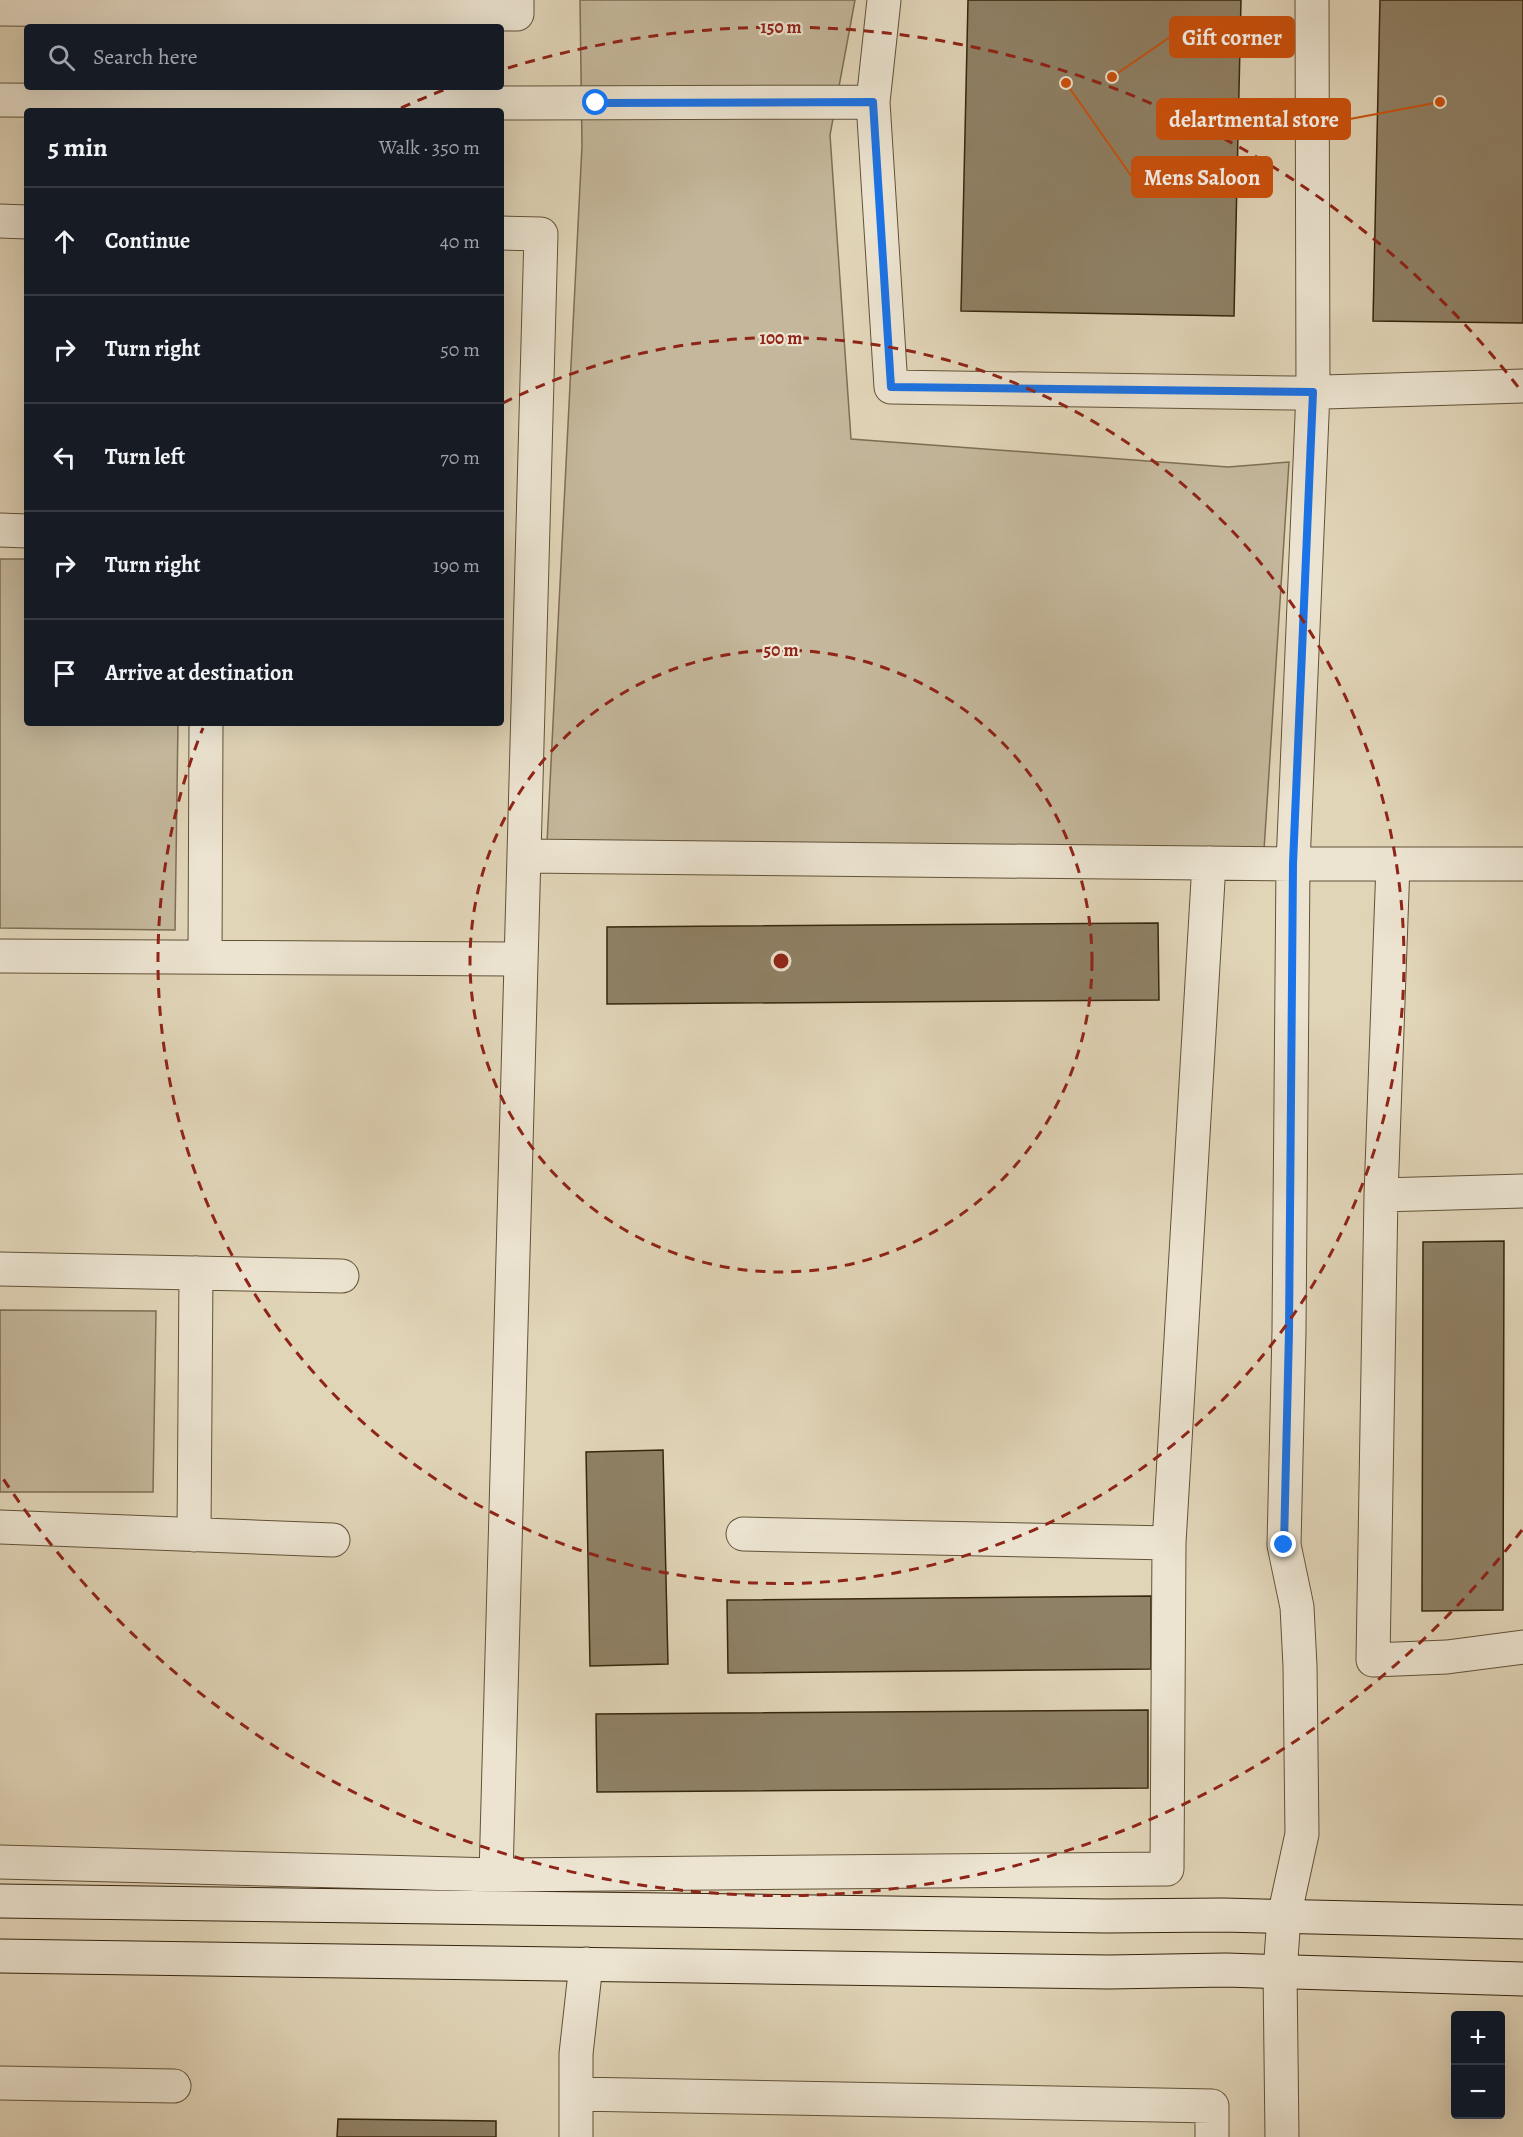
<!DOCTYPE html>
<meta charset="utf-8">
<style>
:root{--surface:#171b24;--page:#242831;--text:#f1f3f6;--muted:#9ea1a6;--line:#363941}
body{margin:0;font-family:Alegreya,serif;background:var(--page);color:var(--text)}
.controls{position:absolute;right:18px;bottom:18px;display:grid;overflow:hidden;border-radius:6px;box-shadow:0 6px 24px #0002}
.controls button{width:54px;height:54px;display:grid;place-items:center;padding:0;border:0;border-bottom:2px solid var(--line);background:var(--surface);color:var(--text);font:30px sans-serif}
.stop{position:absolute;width:18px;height:18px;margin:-14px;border:4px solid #1a73e8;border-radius:50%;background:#fff}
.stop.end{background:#1a73e8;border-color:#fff;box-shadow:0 2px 6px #0008}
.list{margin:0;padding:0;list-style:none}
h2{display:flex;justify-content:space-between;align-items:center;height:78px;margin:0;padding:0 24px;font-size:26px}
h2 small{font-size:20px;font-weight:400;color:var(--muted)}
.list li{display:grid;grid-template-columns:39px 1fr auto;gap:18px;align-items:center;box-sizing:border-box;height:108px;padding:0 24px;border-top:2px solid var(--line)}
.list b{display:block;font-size:22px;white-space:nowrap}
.list em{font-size:20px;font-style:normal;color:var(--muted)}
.icon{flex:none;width:33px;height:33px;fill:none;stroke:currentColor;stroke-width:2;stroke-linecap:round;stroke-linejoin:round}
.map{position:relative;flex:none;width:1523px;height:2137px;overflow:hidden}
.search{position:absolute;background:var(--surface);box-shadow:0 6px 24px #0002;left:24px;top:24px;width:480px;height:66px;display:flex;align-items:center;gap:15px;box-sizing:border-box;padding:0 21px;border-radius:6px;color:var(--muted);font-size:22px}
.panel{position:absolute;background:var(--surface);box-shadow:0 6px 24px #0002;left:24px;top:108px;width:480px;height:618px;border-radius:6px}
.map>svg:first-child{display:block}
</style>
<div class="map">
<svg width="1523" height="2137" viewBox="0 0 1523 2137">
<rect width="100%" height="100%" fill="#e1d5b8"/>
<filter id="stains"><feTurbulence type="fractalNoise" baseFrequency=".00333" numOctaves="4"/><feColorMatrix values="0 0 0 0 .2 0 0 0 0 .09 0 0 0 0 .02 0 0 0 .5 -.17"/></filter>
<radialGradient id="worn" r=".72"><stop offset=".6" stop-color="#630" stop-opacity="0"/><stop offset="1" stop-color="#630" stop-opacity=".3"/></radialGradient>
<path fill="#c4b79b" stroke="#7e6e54" stroke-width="1.5" d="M580 0H855L830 135 851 439 1228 467 1289 462 1264 850 546 863 582 146Z
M0 559H27V723H178L175 930 0 928Z
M0 1310 156 1311 153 1492H0Z"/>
<path fill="#8f8166" stroke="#37260e" stroke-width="1.5" d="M968 0H1241L1234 316 961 311Z
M1380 0H1523V323L1373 321Z
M1158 923 1159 1000 607 1004V927Z
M1504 1241 1503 1610 1422 1611 1423 1242Z
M663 1450 668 1664 590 1666 586 1452Z
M1151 1596V1669L728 1673 727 1600Z
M1148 1710V1788L597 1792 596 1714Z
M338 2119 496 2121V2137H337Z"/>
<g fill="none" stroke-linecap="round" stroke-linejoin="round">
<g stroke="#625238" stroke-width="35">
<path id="street" d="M884 0 873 102 891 387 1291 393 1523 386
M1312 0 1313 392 1293 864H1523
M0 9 517 14V0
M0 100 523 103 873 102
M0 221 27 222
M0 530 27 531
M524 856 1293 864 1289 1331 1284 1545 1297 1607 1300 1666 1302 1834 1284 1917 1280 1972 1282 2137
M1393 864 1381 1195 1373 1660 1447 1657 1523 1647
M0 956 521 959
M205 957 206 723
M1381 1195 1523 1191
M0 1269 342 1276
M0 1527 333 1540
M743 1534 1169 1543
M194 1535 196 1273
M0 1862 496 1875 1167 1869 1169 1543 1209 863
M496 1875 541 234 501 233
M0 2083 174 2086
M576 2094 1212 2106V2137
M576 2137V2054L586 1964"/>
</g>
<g stroke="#37260e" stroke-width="35">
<path id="secondary" d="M0 1901 1106 1916 1223 1915 1523 1922
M0 1956 1109 1972 1226 1970 1523 1979"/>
</g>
<use href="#street" stroke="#ece4d1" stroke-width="33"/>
<use href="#secondary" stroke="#ece4d1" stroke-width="33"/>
</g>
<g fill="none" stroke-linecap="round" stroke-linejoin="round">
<path stroke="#1a73e8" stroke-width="8" d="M596 103 873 102 891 387 1313 392 1293 864 1289 1331 1284 1545"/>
</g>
<g fill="none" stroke="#8f2418" stroke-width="3" stroke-dasharray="10 8">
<circle cx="781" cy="961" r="311"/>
<path d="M503 403A623 623 0 1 1 203 728"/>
<path d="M1522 1530A934 934 0 0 1 2 1477M401 108A934 934 0 0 1 446 89M508 68A934 934 0 0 1 1522 392"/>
</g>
<circle cx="781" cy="961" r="9" fill="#8f2418" stroke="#ece4d1" stroke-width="3"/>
<g font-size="18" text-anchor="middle" font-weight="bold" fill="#8f2418" stroke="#ece4d1" stroke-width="4.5" stroke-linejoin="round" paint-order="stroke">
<text x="781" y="33">150 m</text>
<text x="781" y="344">100 m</text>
<text x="781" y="656">50 m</text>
</g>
<path fill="none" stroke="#cd510c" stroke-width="2" d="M1112 77L1170 37M1440 102L1350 119M1066 83L1132 177"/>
<g fill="#cd510c" stroke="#ece4d1" stroke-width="2">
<circle cx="1112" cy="77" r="6"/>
<circle cx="1440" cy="102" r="6"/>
<circle cx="1066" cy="83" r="6"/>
</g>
<g fill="#cd510c" stroke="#cd510c" stroke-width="2">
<rect x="1170" y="17" width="124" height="40" rx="6"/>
<rect x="1157" y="99" width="193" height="40" rx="6"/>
<rect x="1132" y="157" width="140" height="40" rx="6"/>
</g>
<g font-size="22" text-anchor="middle" font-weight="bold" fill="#fff">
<text x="1232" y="45">Gift corner</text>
<text x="1254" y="127">delartmental store</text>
<text x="1202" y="185">Mens Saloon</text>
</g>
<rect width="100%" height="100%" filter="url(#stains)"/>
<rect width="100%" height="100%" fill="url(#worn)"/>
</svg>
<div class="controls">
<button>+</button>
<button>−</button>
</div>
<div class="stop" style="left:596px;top:103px"></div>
<div class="stop end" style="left:1284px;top:1545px"></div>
<div class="search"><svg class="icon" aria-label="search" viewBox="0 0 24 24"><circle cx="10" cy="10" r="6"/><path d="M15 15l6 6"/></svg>Search here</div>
<section class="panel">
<h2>5 min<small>Walk · 350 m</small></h2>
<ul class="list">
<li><svg class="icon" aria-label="ahead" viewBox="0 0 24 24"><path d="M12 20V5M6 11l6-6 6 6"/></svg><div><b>Continue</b></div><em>40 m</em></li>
<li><svg class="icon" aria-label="right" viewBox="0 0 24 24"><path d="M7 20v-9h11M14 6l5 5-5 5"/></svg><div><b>Turn right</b></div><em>50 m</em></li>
<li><svg class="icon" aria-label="left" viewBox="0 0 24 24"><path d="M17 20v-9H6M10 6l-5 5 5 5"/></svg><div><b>Turn left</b></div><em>70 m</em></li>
<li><svg class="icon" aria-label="right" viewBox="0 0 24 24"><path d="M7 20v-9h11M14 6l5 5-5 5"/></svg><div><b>Turn right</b></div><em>190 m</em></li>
<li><svg class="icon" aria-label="arrive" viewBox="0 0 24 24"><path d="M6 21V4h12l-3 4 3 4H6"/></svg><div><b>Arrive at destination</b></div></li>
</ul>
</section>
</div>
